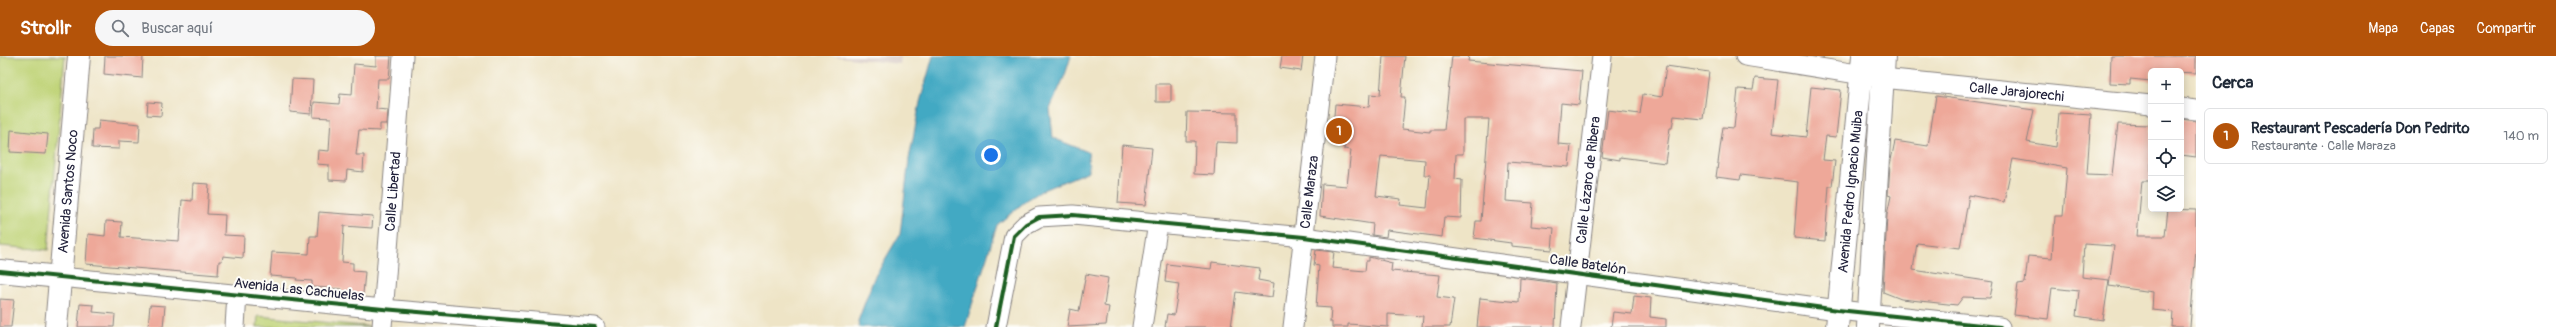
<!DOCTYPE html>
<html lang="es">
<meta charset="utf-8">
<style>
:root{--surface:#fff;--page:#f6f6f7;--text:#1f2937;--muted:#747a83;--line:#e0e1e3;--accent:#b45309}
body{margin:0;font-family:Pangolin,sans-serif;background:var(--page);color:var(--text)}
.controls{position:absolute;right:12px;top:12px;display:grid;overflow:hidden;border-radius:6px;box-shadow:0 2px 10px #0003}
.controls button{width:36px;height:36px;display:grid;place-items:center;padding:0;border:0;border-bottom:1px solid var(--line);background:var(--surface);color:var(--text);font:20px sans-serif}
.you{position:absolute;left:991px;top:99px;width:14px;height:14px;margin:-10px;border:3px solid #fff;border-radius:50%;background:#1a73e8;box-shadow:0 0 0 6px #1a73e833}
.badge{display:grid;place-items:center;width:26px;height:26px;border-radius:50%;background:var(--accent);color:#fff;font-size:13px;font-weight:700}
.pin{position:absolute;translate:-50% -50%;border:2px solid #fff;box-shadow:0 1px 4px #0006}
.list{margin:0;padding:0;list-style:none}
h2{display:flex;justify-content:space-between;align-items:center;height:52px;margin:0;padding:0 16px;font-size:17px}
h2 small{font-size:13px;font-weight:400;color:var(--muted)}
.list li{display:grid;grid-template-columns:26px 1fr auto;gap:12px;align-items:center;box-sizing:border-box;height:56px;margin:0 8px 8px;padding:0 8px;border:1px solid var(--line);border-radius:6px}
.list b{display:block;font-size:15px;white-space:nowrap}
.list p{margin:0;font-size:13px;white-space:nowrap;color:var(--muted)}
.list em{font-size:13px;font-style:normal;color:var(--muted)}
.icon{flex:none;width:22px;height:22px;fill:none;stroke:currentColor;stroke-width:2;stroke-linecap:round;stroke-linejoin:round}
.map{position:relative;flex:none;width:2196px;height:271px;overflow:hidden}
header{display:flex;align-items:center;gap:24px;box-sizing:border-box;height:56px;padding:0 20px;background:var(--accent);color:#fff}
header strong{font-size:19px}
nav{display:flex;gap:22px;margin-inline-start:auto;font-size:14px}
.search{width:280px;height:36px;background:var(--page);display:flex;align-items:center;gap:10px;box-sizing:border-box;padding:0 14px;border-radius:22px;color:var(--muted);font-size:15px}
main{display:flex}
aside{flex:1;background:var(--surface)}
.map>svg:first-child{display:block}
</style>
<header>
<strong>Strollr</strong>
<div class="search"><svg class="icon" aria-label="search" viewBox="0 0 24 24"><circle cx="10" cy="10" r="6"/><path d="M15 15l6 6"/></svg>Buscar aquí</div>
<nav><a>Mapa</a><a>Capas</a><a>Compartir</a></nav>
</header>
<main>
<div class="map">
<svg width="2196" height="271" viewBox="0 0 2196 271">
<rect width="100%" height="100%" fill="#fdfcf7"/>
<filter id="ink" filterUnits="userSpaceOnUse"><feTurbulence type="fractalNoise" baseFrequency=".025" numOctaves="2"/><feDisplacementMap in="SourceGraphic" scale="8" xChannelSelector="R" yChannelSelector="G"/><feConvolveMatrix kernelMatrix="1 2 1 2 8 2 1 2 1" color-interpolation-filters="sRGB"/></filter>
<filter id="wash" filterUnits="userSpaceOnUse"><feTurbulence type="fractalNoise" baseFrequency=".012" numOctaves="4" result="noise"/><feDisplacementMap in="SourceGraphic" scale="16" xChannelSelector="R" yChannelSelector="G"/><feGaussianBlur stdDeviation="0.9" result="paint"/><feColorMatrix in="noise" values="0 0 0 0 0 0 0 0 0 0 0 0 0 0 0 0 0 1.4 0 .05"/><feComposite in="paint" operator="in"/></filter>
<g filter="url(#wash)">
<rect width="100%" height="100%" fill="#eee4c6"/>
<path fill="#cfc0bb" d="M830 0H901L900 8Z"/>
<path fill="#bfd377" stroke="#707a59" d="M0 0H65L48 194 0 190Z
M258 260 374 271H257Z"/>
<path fill="#43a9c3" stroke="#32667f" d="M933 0H1071L1065 19 1050 53 1053 82 1088 96 1089 115 1043 134 1027 144 997 169 965 271H859L858 265 874 222 900 178 909 103 920 46Z"/>
<g id="blocks">
<path fill="#eea899" fill-rule="evenodd" d="M105 0H143L142 22 104 18Z
M376 0H391L389 23H378L376 53 388 54 387 68H380V75L359 74 356 99H364L363 116 347 114 346 125 329 124V109L317 108 318 94 329 95 331 62 313 61 314 46 339 48 340 38 352 39 354 8 376 10Z
M1282 0H1303L1301 15 1280 12Z
M1383 0H1405L1401 41H1405L1402 73 1430 76V74H1444L1452 0H1469L1468 5 1582 15 1579 49 1561 47 1558 88 1571 89 1569 111 1508 106 1506 145 1533 147 1531 170 1554 172 1552 194 1511 190V187L1474 182 1476 165H1481L1489 63H1463V98H1456L1455 123 1462 124 1461 162 1444 161 1442 181 1387 174 1386 181 1372 179 1373 168 1320 160 1322 128 1347 130 1351 94 1344 93 1345 83 1332 82 1335 48 1369 51 1370 38 1380 39ZM1381 100 1425 104 1424 119H1430L1427 152 1400 149 1401 143 1376 140Z
M2111 0H2196V17L2151 15V25L2130 23V28L2110 27Z
M1666 10 1709 16 1703 63 1674 60 1672 72H1670L1665 107 1620 101V104L1602 101 1608 54 1640 58 1643 38 1662 41Z
M1755 22 1778 24 1772 77 1806 81 1811 31 1841 34 1836 81 1826 80 1823 104 1835 105 1832 130H1829L1825 185 1794 182 1798 126 1741 119 1740 124 1716 121 1723 71 1734 72 1738 33 1753 34Z
M292 23 313 24 311 58 290 56Z
M1156 28H1171V46H1156Z
M1936 40 2034 54 2027 86 2056 91 2059 57 2091 59 2087 118 2112 119 2118 68 2151 69V125H2142L2137 180H2165L2168 153 2196 154V193L2190 271H2172L2173 256 2152 254 2153 236 2109 230 2114 190 2084 188 2082 221 2109 224 2103 264 2076 260 2079 235 2052 232 2048 263 2014 259 2018 228 2025 227 2028 200 2052 202 2055 160H2063L2067 112 2013 103 2004 146 1969 139 1960 192 1917 187 1913 214 1993 226 1990 242 1963 241 1957 249 1901 243 1883 236 1887 159 1891 140 1888 139 1890 109 1895 85 1928 90Z
M148 46 162 47 161 60 147 59Z
M1187 56 1237 57V87L1216 86 1214 119 1194 118 1195 85H1186Z
M2181 63 2196 65V101L2181 99Z
M99 64 140 68 139 86 119 85V93L92 92 93 73H98Z
M11 74 48 78 46 98 10 96Z
M1122 89 1152 92 1146 149 1118 147Z
M193 127 209 128 207 158 225 159 224 179 244 180 243 202 223 200 222 205H219L218 219 86 208 88 178 105 180 106 165 122 166 121 181 179 185 182 144 192 145Z
M319 156 373 160 372 172 344 170 342 206 353 207V215L365 216 363 238 342 237V233L312 231V225L296 224 297 222 270 220 272 196 309 198 310 180H317Z
M1316 194 1334 196 1332 212 1365 215 1366 205H1369V201L1392 207 1391 215 1440 219 1437 241 1454 243 1450 271H1422L1423 260 1388 258V271L1348 268V271H1332V266H1330L1331 252 1316 251 1319 210 1314 209Z
M1212 206 1260 212 1258 224 1274 227 1272 241 1236 236 1231 271H1165L1167 258 1174 259 1179 228 1165 226 1167 208 1211 213Z
M1086 218 1108 222 1104 250 1109 251 1106 269 1067 271 1070 253 1079 255Z
M1520 222 1557 227 1555 271H1477L1480 242 1519 246Z
M1634 240 1651 242 1650 261 1666 263V271H1611L1613 256 1632 258Z
M0 243 14 244 11 271H0Z
M80 248 94 249 93 256 115 258 114 271H78Z
M150 249 165 250 163 271H148Z"/>
</g>
</g>
<g filter="url(#ink)">
<use href="#blocks" fill-opacity="0" stroke="#888380" stroke-width="1"/>
<g fill="none" stroke-linecap="round" stroke-linejoin="round">
<g stroke="#888380" stroke-width="21">
<g id="minor">
<path id="s1" d="M1745 0 1882 22 2151 49"/>
<path d="M2181 52 2196 54"/>
<path d="M60 221 383 253 595 271"/>
<path d="M235 271 237 238"/>
<path id="s2" d="M382 271 403 0"/>
<path d="M996 271 1014 180 1026 168 1039 161 1073 159 1304 181 1838 254 2000 271"/>
<path d="M1142 271 1158 167"/>
<path id="s3" d="M1293 271 1325 0"/>
<path id="s4" d="M1571 271 1602 0"/>
</g>
</g>
<g stroke="#888380" stroke-width="24">
<path id="tertiary" d="M0 215 60 221"/>
</g>
<g stroke="#888380" stroke-width="24">
<g id="secondary">
<path id="s5" d="M56 271 79 0"/>
</g>
</g>
<g stroke="#888380" stroke-width="24">
<g id="primary">
<path id="s6" d="M1837 271 1863 0"/>
<path d="M1868 271 1884 0"/>
</g>
</g>
<use href="#minor" stroke="#fff" stroke-width="19"/>
<use href="#tertiary" stroke="#fff" stroke-width="22"/>
<use href="#secondary" stroke="#fff" stroke-width="22"/>
<use href="#primary" stroke="#fff" stroke-width="22"/>
<g stroke="#fdfcf7" stroke-width="6">
<path id="cycleway" d="M0 215 383 253 595 271
M996 271 1014 180 1026 168 1039 161 1073 159 1304 181 1838 254 2000 271"/>
</g>
<use href="#cycleway" stroke="#1b5e20" stroke-width="4"/>
</g>
</g>
<g text-anchor="middle" stroke-width="4" stroke-linejoin="round" paint-order="stroke">
<g font-size="14" fill="#22223b" stroke="#fdfcf7">
<text dy="5" stroke="none"><textPath href="#s1" startOffset="274">Calle Jarajorechi</textPath></text>
<text dy="5" stroke="none"><textPath href="#s4" startOffset="148">Calle Lázaro de Ribera</textPath></text>
<text dy="5" stroke="none"><textPath href="#s5" startOffset="136">Avenida Santos Noco</textPath></text>
<text dy="5" stroke="none"><textPath href="#s2" startOffset="136">Calle Libertad</textPath></text>
<text dy="5" stroke="none"><textPath href="#s3" startOffset="136">Calle Maraza</textPath></text>
<text dy="5" stroke="none"><textPath href="#s6" startOffset="136">Avenida Pedro Ignacio Muiba</textPath></text>
<text transform="translate(1588 208) rotate(8)" y="5">Calle Batelón</text>
<text transform="translate(299 233) rotate(6)" y="5">Avenida Las Cachuelas</text>
</g>
</g>
</svg>
<div class="controls">
<button>+</button>
<button>−</button>
<button><svg class="icon" aria-label="locate" viewBox="0 0 24 24"><circle cx="12" cy="12" r="6"/><path d="M12 2v4M12 18v4M2 12h4M18 12h4"/></svg></button>
<button><svg class="icon" aria-label="layers" viewBox="0 0 24 24"><path d="M12 4l9 5-9 5-9-5zM3 14l9 5 9-5"/></svg></button>
</div>
<div class="you"></div>
<div class="pin badge" style="left:1339px;top:75px">1</div>
</div>
<aside>
<h2>Cerca<small></small></h2>
<ul class="list">
<li><span class="badge">1</span><div><b>Restaurant Pescadería Don Pedrito</b><p>Restaurante · Calle Maraza</p></div><em>140 m</em></li>
</ul>
</aside>
</main>
